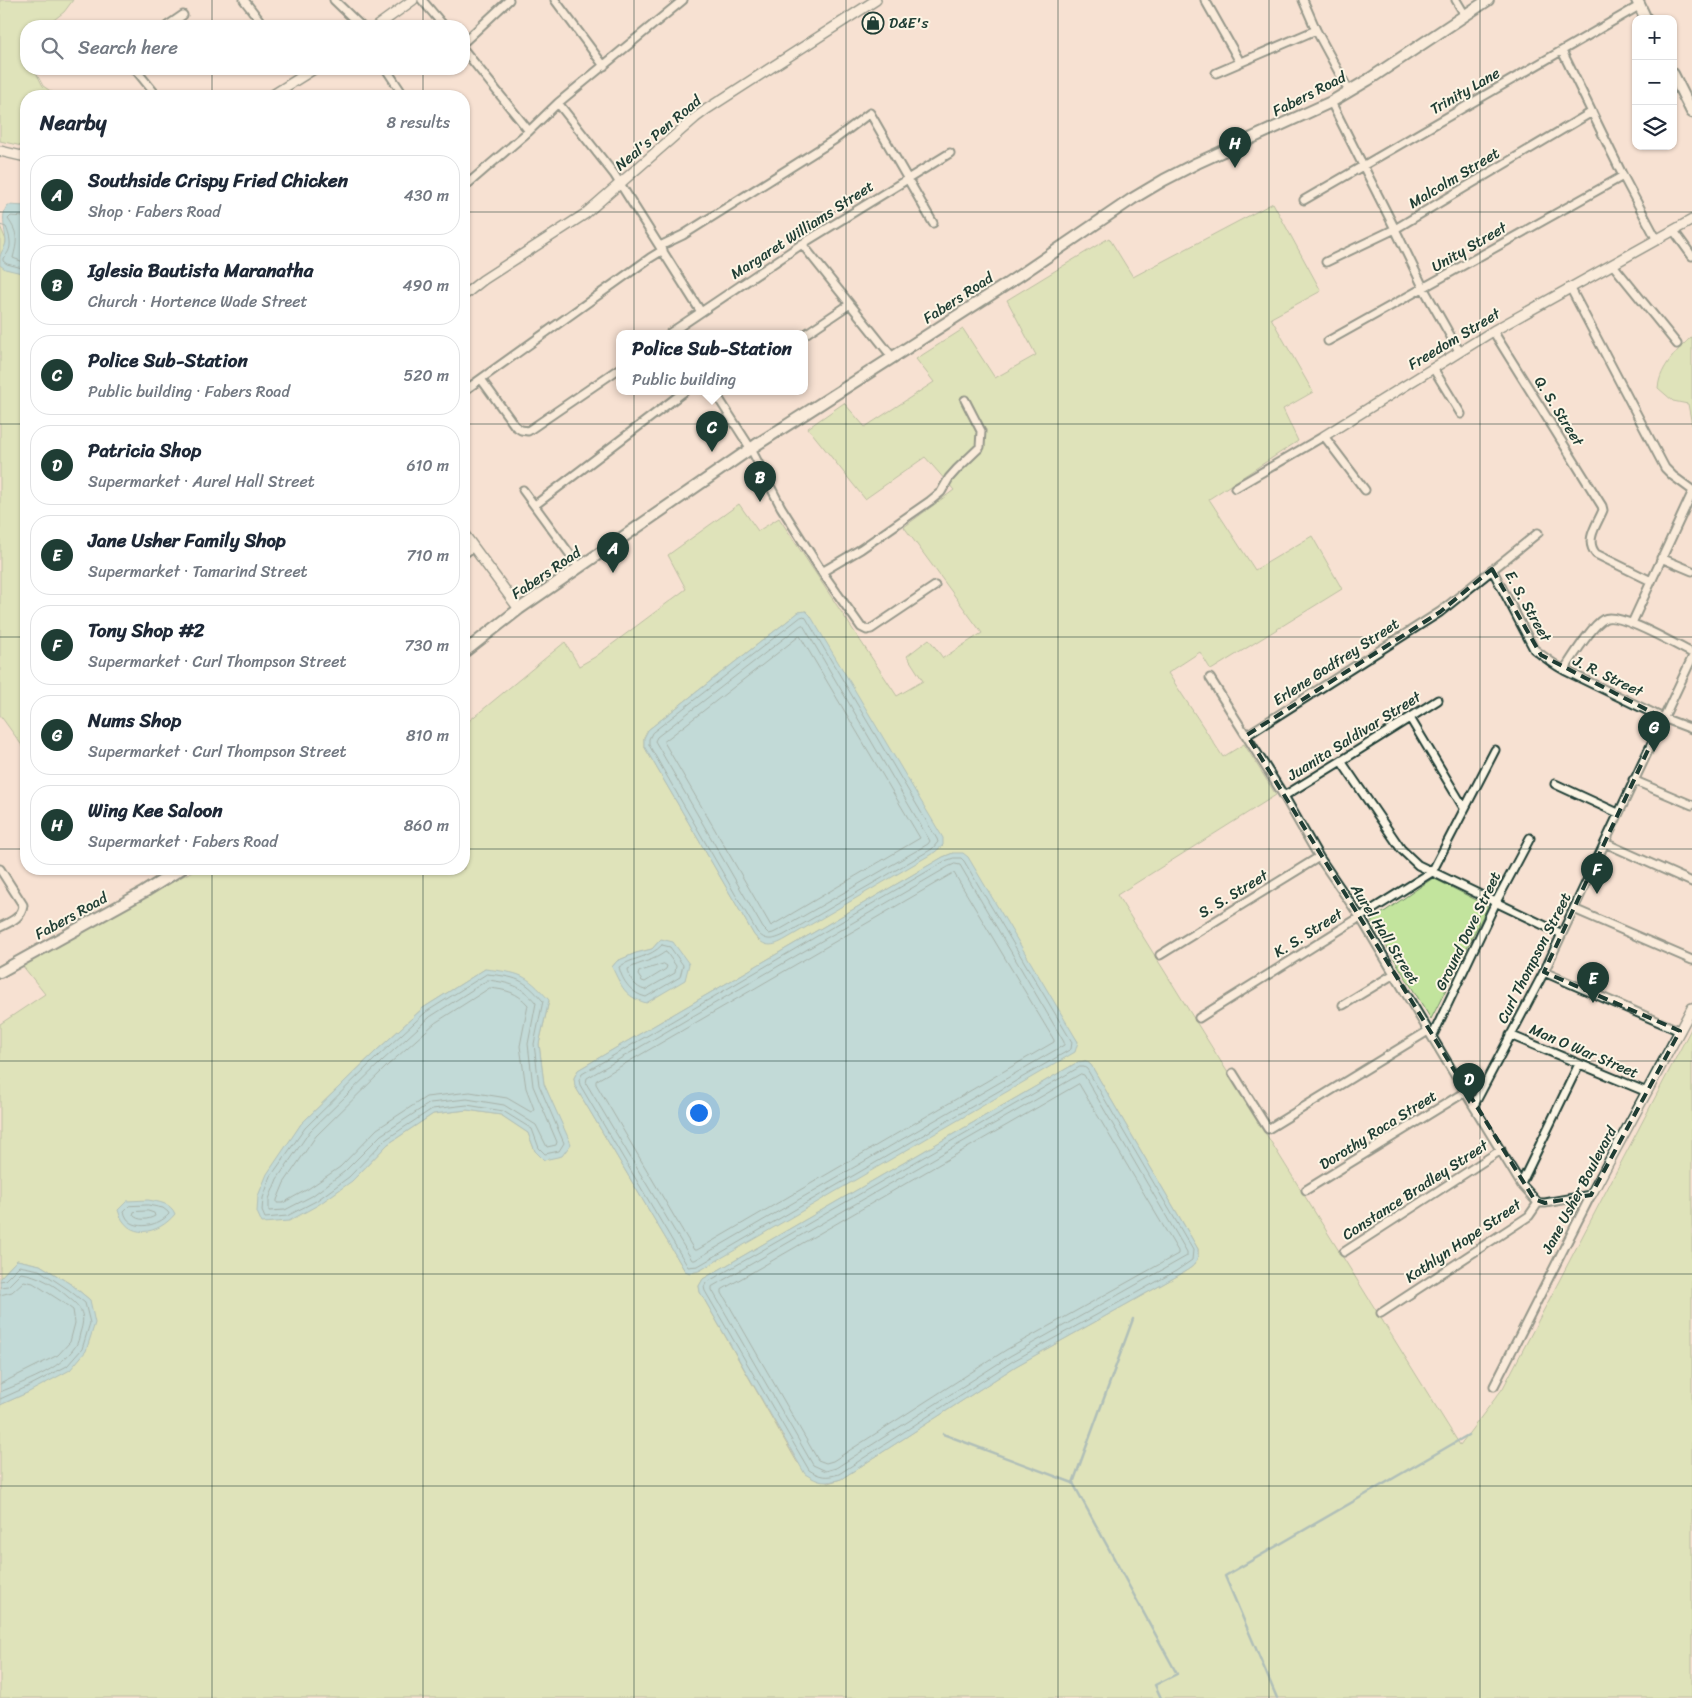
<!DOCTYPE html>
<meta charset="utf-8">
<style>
:root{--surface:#fff;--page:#f6f6f7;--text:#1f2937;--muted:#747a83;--line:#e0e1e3;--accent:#1f3d34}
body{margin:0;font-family:Sriracha,sans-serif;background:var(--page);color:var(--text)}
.controls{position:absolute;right:15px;top:15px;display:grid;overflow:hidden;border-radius:10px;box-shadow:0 1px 4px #0004}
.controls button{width:45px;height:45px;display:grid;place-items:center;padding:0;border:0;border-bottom:1px solid var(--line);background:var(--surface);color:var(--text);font:25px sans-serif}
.you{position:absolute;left:698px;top:1112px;width:18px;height:18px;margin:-12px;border:4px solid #fff;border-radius:50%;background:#1a73e8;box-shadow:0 0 0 8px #1a73e833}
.badge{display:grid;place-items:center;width:32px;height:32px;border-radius:50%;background:var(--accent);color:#fff;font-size:16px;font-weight:700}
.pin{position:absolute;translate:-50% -41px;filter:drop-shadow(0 1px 2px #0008)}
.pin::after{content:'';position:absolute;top:26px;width:18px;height:15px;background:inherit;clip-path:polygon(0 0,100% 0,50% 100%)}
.popup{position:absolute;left:616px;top:330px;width:192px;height:65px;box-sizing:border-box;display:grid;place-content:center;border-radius:10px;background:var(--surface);filter:drop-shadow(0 1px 4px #0005);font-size:16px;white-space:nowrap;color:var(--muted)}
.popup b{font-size:19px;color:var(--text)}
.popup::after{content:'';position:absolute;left:50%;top:100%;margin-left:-10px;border:10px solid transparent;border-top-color:var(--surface)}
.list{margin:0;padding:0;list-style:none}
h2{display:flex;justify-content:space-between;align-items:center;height:65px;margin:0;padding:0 20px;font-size:21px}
h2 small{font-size:16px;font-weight:400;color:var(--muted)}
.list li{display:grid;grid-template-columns:32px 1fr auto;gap:15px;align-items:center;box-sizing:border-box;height:80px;margin:0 10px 10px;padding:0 10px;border:1px solid var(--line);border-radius:20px}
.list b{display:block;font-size:19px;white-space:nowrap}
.list p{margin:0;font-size:16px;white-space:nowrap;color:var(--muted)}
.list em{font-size:16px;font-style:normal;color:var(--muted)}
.icon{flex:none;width:28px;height:28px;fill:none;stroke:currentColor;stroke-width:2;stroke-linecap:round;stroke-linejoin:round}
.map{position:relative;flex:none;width:1692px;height:1698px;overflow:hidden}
.search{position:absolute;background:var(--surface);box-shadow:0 1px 4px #0004;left:20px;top:20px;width:450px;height:55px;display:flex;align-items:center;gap:12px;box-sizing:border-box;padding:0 18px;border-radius:20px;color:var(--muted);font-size:19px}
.panel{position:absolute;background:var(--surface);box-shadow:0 1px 4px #0004;left:20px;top:90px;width:450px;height:785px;border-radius:20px}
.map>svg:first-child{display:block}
</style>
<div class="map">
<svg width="1692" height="1698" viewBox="0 0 1692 1698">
<rect width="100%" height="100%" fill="#f7e1d2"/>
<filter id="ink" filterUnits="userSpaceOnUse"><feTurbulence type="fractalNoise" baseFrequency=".02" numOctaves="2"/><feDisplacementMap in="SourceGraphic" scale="10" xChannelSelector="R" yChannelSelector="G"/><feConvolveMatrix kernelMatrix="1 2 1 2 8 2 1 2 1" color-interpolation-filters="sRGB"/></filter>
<g filter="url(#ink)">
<path fill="#c2e49d" stroke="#709068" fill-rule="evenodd" d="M0 0H73L64 12 46 26H26V69H34L43 86 58 96H26V147L0 141Z
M1273 203 1321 291 1271 318 1313 392 1283 409 1298 441 1209 499 1255 570 1312 536 1342 589 1211 670 1200 652 1168 673 1223 757 1244 744 1276 795 1117 895 1460 1445 1503 1388 1692 1027V1698H0V1405L29 1392 90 1300 72 1285 40 1265 17 1260 0 1278V1024L45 994 22 965 196 869H464V725L565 642 579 666 595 657 686 589 668 555 739 504 758 531 779 518 897 696 923 681 907 656 929 639 943 658 982 633 904 527 954 490 925 457 865 499 808 428 844 403 865 427 934 382 916 359 963 329 995 378 1036 355 1007 300 1109 238 1133 277ZM806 611 759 941 754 935 644 746V738L648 730 799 612ZM953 853 1078 1042 685 1271 575 1086 574 1078 578 1070 943 857ZM661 939 662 993 646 1003 612 967 617 961 636 953 652 949ZM485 969 549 1001 539 1044 544 1084 570 1144 535 1151 528 1133 501 1115 467 1110 433 1114 388 1144 352 1181 286 1148 301 1124 375 1052 423 1008ZM1086 1061 1091 1065 1198 1249C1199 1265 1192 1267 1179 1275L1016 1366 841 1479 828 1483 797 1462 700 1292 699 1286 703 1279 1078 1062Z
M0 226 6 240 5 247 26 264V751L0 715Z
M1692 336V425L1688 404 1673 401 1658 388C1660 366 1678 350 1692 336Z
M1433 878 1488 906 1431 1019 1371 921Z"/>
<path fill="#81d0de" stroke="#5a959a" d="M8 205 26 206V274L5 269 0 265C0 265 0 257 0 257 1 251 6 247 6 241 5 229 0 213 8 205Z
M806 611 810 615 943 838V845L935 852 786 939C772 947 765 948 754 935L644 746V738L648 730 799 612Z
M953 853H963L968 857 1078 1042 1075 1052 699 1271 690 1273 685 1271 575 1086 574 1078 578 1070 943 857Z
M661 939 673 942 689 964 685 980 646 1003C624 996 622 987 612 967L617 961 636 953 652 949Z
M485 969C520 973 525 973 549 1000L539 1044 544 1084 571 1144 562 1156 544 1160 535 1151 528 1133 501 1115 467 1110 433 1114 388 1144 352 1181 318 1205 289 1221 262 1223 257 1212 258 1196 267 1174 301 1124 375 1052 423 1008Z
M1086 1061 1091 1065 1198 1249C1199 1265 1192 1267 1179 1275L1016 1366 841 1479C824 1484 820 1483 805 1474L700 1292 699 1286 703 1279 1078 1062Z
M148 1200C159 1202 171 1203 175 1214 158 1235 127 1241 118 1210L127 1201Z
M17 1260 40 1265 72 1285 90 1300 95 1323 86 1351 70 1370 29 1392 0 1405V1278Z"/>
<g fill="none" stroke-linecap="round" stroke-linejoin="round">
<path stroke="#467878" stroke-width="1" d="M26 217 11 216 8 219C19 234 17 242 13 258L26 263
M0 225 6 227C11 239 13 250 3 258V261L7 264 26 269
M801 617 804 616 806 618 937 839 938 842 932 849 784 935C773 940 766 942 757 932L649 745V739L652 733Z
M803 625 930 841 928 844 781 929 773 933 769 934 763 928 655 741 657 737 800 626Z
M800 636 920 838 771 926 664 742Z
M954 858H961L964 861 1072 1042 1071 1049 698 1266 688 1267 580 1085 579 1080 582 1074 945 861Z
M955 864 960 865 1064 1042V1045L695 1260H692L586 1083 587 1078 948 867Z
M954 873 1054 1040V1042L697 1250H694L596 1084V1081Z
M662 945 670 947 683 965 680 977 646 997C632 994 622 981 619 967 633 957 650 958 662 945Z
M665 952 667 953 676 966 675 973 645 990C636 988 629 979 628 969 640 962 654 961 665 952Z
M664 964 667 966 666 969 645 982 642 981 638 975 639 972Z
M487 974C516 977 523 978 543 1001L534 1044 539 1085 564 1143 559 1151 545 1154 539 1148 532 1129 503 1111 467 1105 432 1109 385 1140 349 1177 316 1201 287 1216 265 1218 262 1211 263 1198 271 1176 305 1128 378 1056 426 1012Z
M488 980C510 983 521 985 536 1003L528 1044 533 1086 557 1142 556 1145 547 1147 536 1125 504 1105 467 1099 430 1103 381 1135 344 1172 312 1196 285 1210 269 1211V1199L277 1179 310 1131 383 1060 430 1017Z
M490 988C506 990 517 992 528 1005L520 1046 526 1088 534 1109 533 1111 531 1112 507 1098 470 1092 426 1097 377 1129 340 1167 308 1189 283 1203H277V1200L284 1183 316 1136 388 1065 435 1023Z
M1080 1067H1084L1087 1069 1193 1250 1192 1260 1176 1271 1013 1361 839 1474C826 1478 820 1477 809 1470L705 1291 704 1287 706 1283Z
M1081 1074 1084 1075 1187 1252V1256L1010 1356 836 1468 826 1471 813 1465 712 1290V1287Z
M1079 1084 1178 1251V1254L1006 1350 833 1461 826 1463 818 1460 722 1293V1290Z
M148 1205 163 1208 168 1212 169 1214C158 1227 128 1233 124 1211L129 1206Z
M148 1211 154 1213 155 1216C148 1220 138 1221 133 1215L134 1212Z
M0 1281 5 1280 19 1266 39 1270 69 1290 85 1303 90 1323 82 1349 67 1366 27 1387 0 1399
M0 1287 8 1286 21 1273C38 1275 55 1285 68 1297 82 1308 86 1315 80 1333 79 1338 78 1343 75 1347 58 1371 26 1381 0 1392
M0 1295 12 1292 24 1281 33 1283 61 1301 73 1310 75 1323 70 1342 58 1355 0 1384"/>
<path stroke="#5a959a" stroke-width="2.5" d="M943 1434 1073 1483 1177 1674 1155 1685 1161 1698
M1073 1483 1133 1319
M1277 1698 1225 1576 1468 1435"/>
<g stroke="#1f3d34" stroke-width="11">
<path id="minor" d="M244 0 264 26
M334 0 361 26
M422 0 444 26
M555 0 604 66
M1205 0 1240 62
M1303 0 1316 30 1349 91
M1456 0 1465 15
M167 26 183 15
M464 42 509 0
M464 50 529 131
M1562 51 1623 176 1657 240
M135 69 157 96
M297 69 303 76
M386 69 404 96
M1216 73 1316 30
M1331 102 1395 229 1424 289 1459 351
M558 103 614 174 701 312
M464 187 529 131 558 103 683 0
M1304 200 1639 6
M1674 231 1692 256
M802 244 893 358
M660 246 683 235 834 140 870 113 933 223
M1326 262 1395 229 1592 112
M1613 265 1677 344
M1571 289 1665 468 1673 476 1692 490
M1493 331 1602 506 1603 510C1597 525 1584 540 1596 554L1651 581
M670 333 802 244 950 153
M804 335 850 304
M1328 341 1623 176
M1433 368 1461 414
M481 379 515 426 521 430 528 431 620 368
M464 391 650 258 663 250
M714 391 751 449 781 507 822 572 861 627 867 630 871 629 935 586
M1235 488 1324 436 1365 490
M523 490 580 568
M535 505 685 391
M464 554 473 547
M1661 558 1692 571
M1492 569 1534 649C1544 657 1553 664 1564 670L1663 718 1692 729
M822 572 861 549 930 501 941 492 949 478 957 469 980 447 981 431 965 400
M1632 623 1692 493
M1564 670C1572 658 1592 625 1604 619 1618 611 1676 645 1692 653
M1210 678 1284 796 1319 857 1360 917 1465 1092 1521 1184 1538 1203
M1410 718 1464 808
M1247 735 1440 612 1538 533
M1341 761 1401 849 1418 865 1562 934
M1633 780 1692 805
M1555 784 1618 813
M1284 796 1341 761 1438 700
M1605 843 1692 882
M0 869 23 905C22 918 10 922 0 927
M1574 909 1692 960
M1160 955 1319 857
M1544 972 1680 1031
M1343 1005 1394 974
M1199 1018 1432 872 1495 750
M1510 1035 1647 1092
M1432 1037 1496 902 1530 838
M1233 1073 1268 1129 1428 1031
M1474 1105 1544 972 1692 658
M1521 1184 1579 1064
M1306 1190 1465 1092
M1538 1203H1545L1591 1195
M1344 1252 1501 1150
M1381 1313 1523 1220 1529 1216 1538 1203
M1494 1386 1591 1195"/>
</g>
<g stroke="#1f3d34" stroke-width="12">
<path id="tertiary" d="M377 26 413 0
M271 96 314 69
M0 151 26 157
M464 295 483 280 585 214 695 118 707 109 876 0
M1324 436 1493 331 1692 220
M464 534 519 609
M1591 1195 1692 1008"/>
</g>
<g stroke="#1f3d34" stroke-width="14">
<path id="secondary" d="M1637 0 1646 19
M1673 74 1692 112
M464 652 519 609 756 445 1007 284 1132 199 1164 180 1197 163 1331 102 1368 80 1488 0
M0 972 144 892 181 869"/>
</g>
<use href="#minor" stroke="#fcf5e5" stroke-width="7"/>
<use href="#tertiary" stroke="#fcf5e5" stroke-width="9"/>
<use href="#secondary" stroke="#fcf5e5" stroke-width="10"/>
</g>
</g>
<path d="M0 0H1692V1698H0ZM1492 569 1541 655 1663 718 1544 972 1680 1031 1591 1195 1545 1203 1534 1199 1247 735 1440 612Z" fill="#f7e1d2" fill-opacity=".55" fill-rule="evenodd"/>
<path fill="none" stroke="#1f3d34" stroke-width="4" stroke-dasharray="10 6" stroke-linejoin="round" d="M1492 569 1541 655 1663 718 1544 972 1680 1031 1591 1195 1545 1203 1534 1199 1247 735 1440 612Z"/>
<path fill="none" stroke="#1f3d34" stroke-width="1" stroke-opacity="0.55" d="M212 0V26M423 0V26M634 0V1698M846 0V1698M1058 0V1698M1269 0V1698M1480 0V1698M212 69V96M423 69V96M0 212H26M464 212H1692M0 424H26M464 424H1692M0 637H26M464 637H1692M0 849H26M464 849H1692M212 869V1698M423 869V1698M0 1061H1692M0 1274H1692M0 1486H1692"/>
<defs>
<g id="shop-ring" transform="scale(1.125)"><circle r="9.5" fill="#fcf5e5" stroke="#1f3d34" stroke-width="1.5"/><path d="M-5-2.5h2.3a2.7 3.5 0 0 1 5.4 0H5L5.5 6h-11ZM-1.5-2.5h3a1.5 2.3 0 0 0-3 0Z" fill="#1f3d34"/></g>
</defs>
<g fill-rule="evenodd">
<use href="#shop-ring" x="873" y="23"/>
</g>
<g text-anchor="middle" stroke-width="4" stroke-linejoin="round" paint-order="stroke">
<g font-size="15" fill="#1f3d34" stroke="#fcf5e5" text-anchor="start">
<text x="889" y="28">D&amp;E's</text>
</g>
<g font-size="15" fill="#1f3d34" stroke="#fcf5e5">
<text transform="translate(1465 91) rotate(-30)" y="5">Trinity Lane</text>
<text transform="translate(1309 94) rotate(-27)" y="5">Fabers Road</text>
<text transform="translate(658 133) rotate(-40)" y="5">Neal's Pen Road</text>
<text transform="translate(1454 178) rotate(-31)" y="5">Malcolm Street</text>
<text transform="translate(802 230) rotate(-33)" y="5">Margaret Williams Street</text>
<text transform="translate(1469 247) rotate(-30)" y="5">Unity Street</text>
<text transform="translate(958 298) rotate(-33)" y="5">Fabers Road</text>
<text transform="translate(1454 339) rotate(-31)" y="5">Freedom Street</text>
<text transform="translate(1559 411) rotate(58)" y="5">Q. S. Street</text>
<text transform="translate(546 573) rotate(-34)" y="5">Fabers Road</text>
<text transform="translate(1528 606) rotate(61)" y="5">E. S. Street</text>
<text transform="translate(1336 662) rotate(-33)" y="5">Erlene Godfrey Street</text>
<text transform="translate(1608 676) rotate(26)" y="5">J. R. Street</text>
<text transform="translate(1354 736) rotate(-32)" y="5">Juanita Saldivar Street</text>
<text transform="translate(1233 894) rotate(-31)" y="5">S. S. Street</text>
<text transform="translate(71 916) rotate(-29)" y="5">Fabers Road</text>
<text transform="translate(1468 931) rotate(-64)" y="5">Ground Dove Street</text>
<text transform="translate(1308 933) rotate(-32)" y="5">K. S. Street</text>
<text transform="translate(1385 934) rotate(58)" y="5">Aurel Hall Street</text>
<text transform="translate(1534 958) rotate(-63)" y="5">Curl Thompson Street</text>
<text transform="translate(1584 1051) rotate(23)" y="5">Man O War Street</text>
<text transform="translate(1378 1130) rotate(-32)" y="5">Dorothy Roca Street</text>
<text transform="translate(1415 1190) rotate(-33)" y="5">Constance Bradley Street</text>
<text transform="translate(1579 1190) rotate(-62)" y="5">Jane Usher Boulevard</text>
<text transform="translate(1463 1241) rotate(-34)" y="5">Kathlyn Hope Street</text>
</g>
</g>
</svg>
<div class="controls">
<button>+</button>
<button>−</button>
<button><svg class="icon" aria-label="layers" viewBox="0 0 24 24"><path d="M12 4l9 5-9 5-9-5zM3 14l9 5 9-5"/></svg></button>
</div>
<div class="you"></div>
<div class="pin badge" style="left:613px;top:573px">A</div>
<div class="pin badge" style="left:760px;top:502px">B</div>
<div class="pin badge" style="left:712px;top:452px">C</div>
<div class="popup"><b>Police Sub-Station</b>Public building</div>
<div class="pin badge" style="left:1469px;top:1104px">D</div>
<div class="pin badge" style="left:1593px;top:1003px">E</div>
<div class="pin badge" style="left:1597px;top:894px">F</div>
<div class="pin badge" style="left:1654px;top:752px">G</div>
<div class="pin badge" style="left:1235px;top:168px">H</div>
<div class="search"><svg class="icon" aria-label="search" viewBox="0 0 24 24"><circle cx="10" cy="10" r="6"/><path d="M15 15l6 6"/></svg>Search here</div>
<section class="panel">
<h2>Nearby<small>8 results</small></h2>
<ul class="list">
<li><span class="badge">A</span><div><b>Southside Crispy Fried Chicken</b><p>Shop · Fabers Road</p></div><em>430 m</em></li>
<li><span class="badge">B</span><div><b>Iglesia Bautista Maranatha</b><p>Church · Hortence Wade Street</p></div><em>490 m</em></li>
<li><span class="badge">C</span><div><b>Police Sub-Station</b><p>Public building · Fabers Road</p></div><em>520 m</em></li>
<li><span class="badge">D</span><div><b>Patricia Shop</b><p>Supermarket · Aurel Hall Street</p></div><em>610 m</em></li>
<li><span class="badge">E</span><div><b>Jane Usher Family Shop</b><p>Supermarket · Tamarind Street</p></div><em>710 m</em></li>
<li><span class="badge">F</span><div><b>Tony Shop #2</b><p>Supermarket · Curl Thompson Street</p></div><em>730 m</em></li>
<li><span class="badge">G</span><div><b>Nums Shop</b><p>Supermarket · Curl Thompson Street</p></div><em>810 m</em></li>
<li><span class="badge">H</span><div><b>Wing Kee Saloon</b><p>Supermarket · Fabers Road</p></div><em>860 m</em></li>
</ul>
</section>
</div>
